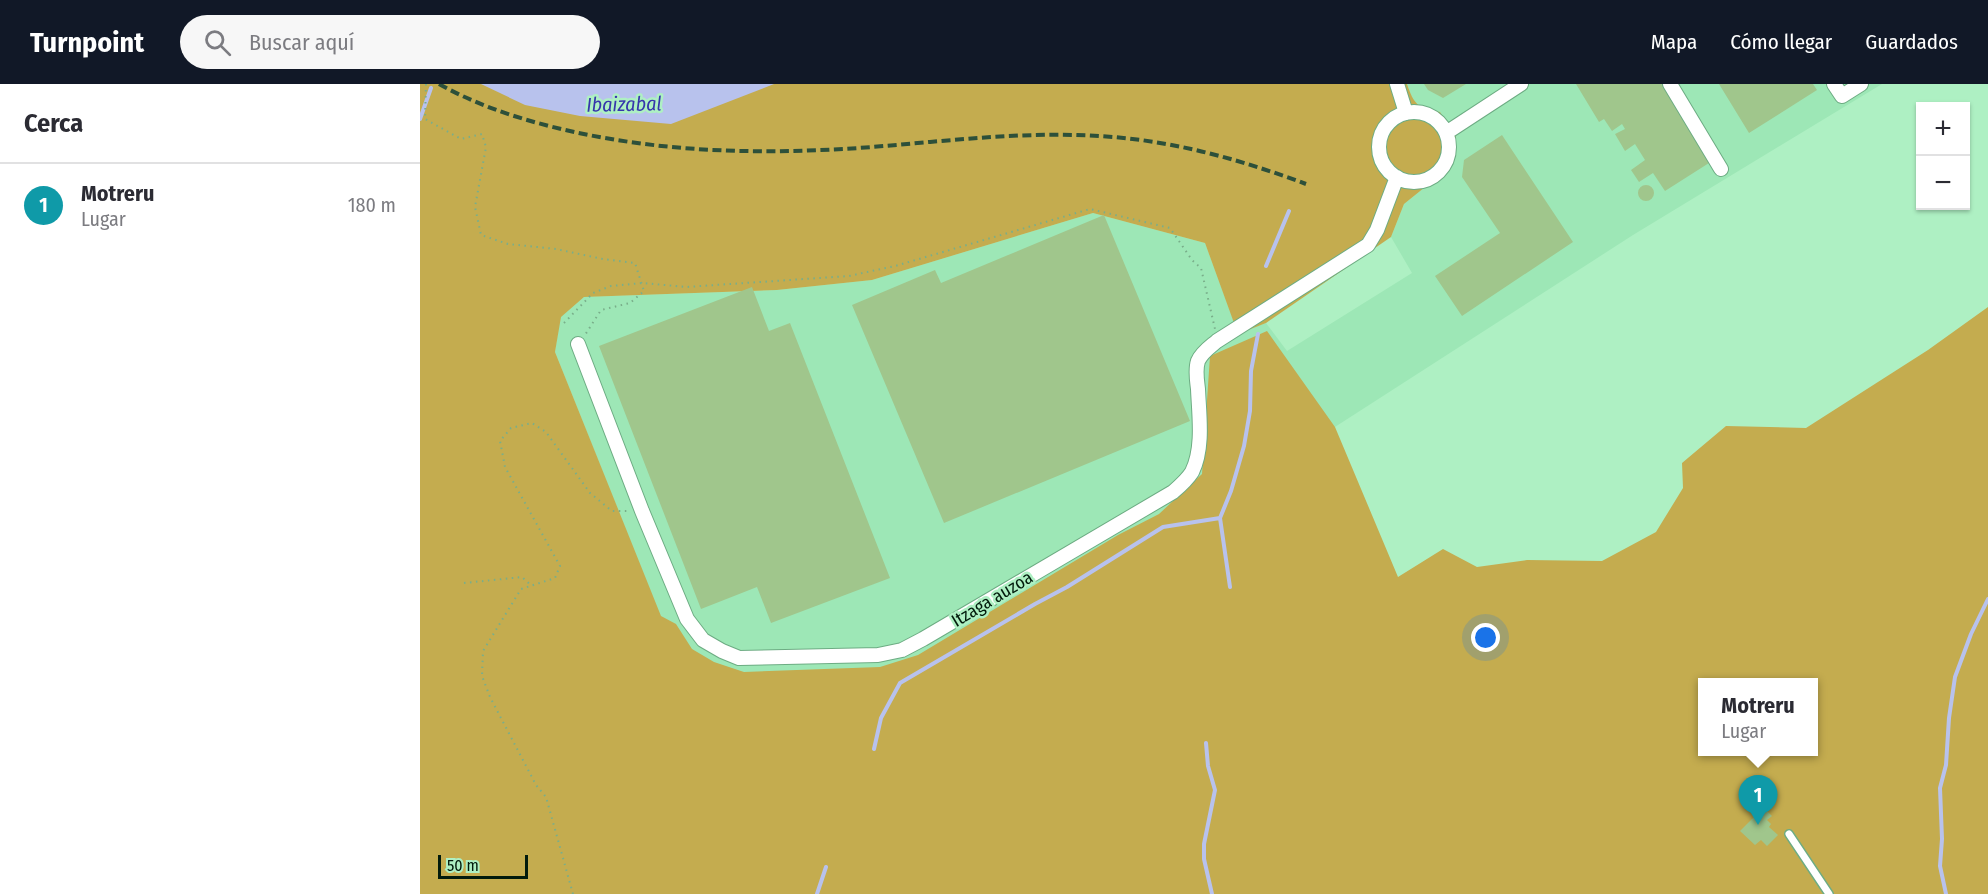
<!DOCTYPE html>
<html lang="es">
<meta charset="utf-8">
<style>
:root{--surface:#fff;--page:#f7f7f7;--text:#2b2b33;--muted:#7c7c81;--line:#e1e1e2;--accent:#111827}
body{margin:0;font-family:"Fira Sans Condensed",sans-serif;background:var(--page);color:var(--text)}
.controls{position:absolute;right:18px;top:18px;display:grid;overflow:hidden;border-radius:0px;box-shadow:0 2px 4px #0004}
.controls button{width:54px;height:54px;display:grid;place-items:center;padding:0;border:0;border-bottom:2px solid var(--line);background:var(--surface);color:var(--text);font:30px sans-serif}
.scale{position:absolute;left:18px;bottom:15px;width:90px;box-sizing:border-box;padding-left:6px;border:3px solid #021b0c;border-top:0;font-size:16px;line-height:21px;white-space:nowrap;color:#021b0c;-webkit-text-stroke:4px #aef0c3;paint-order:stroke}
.you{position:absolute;left:1066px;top:554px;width:21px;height:21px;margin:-15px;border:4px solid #fff;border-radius:50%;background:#1a73e8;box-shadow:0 0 0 9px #1a73e833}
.badge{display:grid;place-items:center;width:39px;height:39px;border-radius:50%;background:var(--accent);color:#fff;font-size:20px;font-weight:700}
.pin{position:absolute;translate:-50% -50px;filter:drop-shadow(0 2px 3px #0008)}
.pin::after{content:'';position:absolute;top:32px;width:21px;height:18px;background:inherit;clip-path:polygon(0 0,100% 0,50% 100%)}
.popup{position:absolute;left:1278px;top:594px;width:120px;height:78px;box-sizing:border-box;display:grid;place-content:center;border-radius:0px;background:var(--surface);filter:drop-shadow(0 2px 4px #0005);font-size:20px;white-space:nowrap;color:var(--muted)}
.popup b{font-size:22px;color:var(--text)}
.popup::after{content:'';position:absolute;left:50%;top:100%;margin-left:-12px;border:12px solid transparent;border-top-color:var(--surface)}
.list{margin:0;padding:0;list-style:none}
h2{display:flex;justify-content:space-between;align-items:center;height:78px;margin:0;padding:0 24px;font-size:26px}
h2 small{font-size:20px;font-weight:400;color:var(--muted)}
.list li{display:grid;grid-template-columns:39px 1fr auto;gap:18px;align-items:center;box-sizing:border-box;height:84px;padding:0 24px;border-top:2px solid var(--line)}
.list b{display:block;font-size:22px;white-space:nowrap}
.list p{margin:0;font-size:20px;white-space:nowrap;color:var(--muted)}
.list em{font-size:20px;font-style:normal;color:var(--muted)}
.icon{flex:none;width:33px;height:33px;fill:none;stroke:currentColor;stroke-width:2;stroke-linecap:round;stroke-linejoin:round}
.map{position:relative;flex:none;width:1568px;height:810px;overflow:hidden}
header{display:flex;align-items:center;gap:36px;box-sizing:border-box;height:84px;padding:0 30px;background:var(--accent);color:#fff}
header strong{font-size:28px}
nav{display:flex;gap:33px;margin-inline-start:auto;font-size:21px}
.search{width:420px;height:54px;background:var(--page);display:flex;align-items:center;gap:15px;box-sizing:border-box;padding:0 21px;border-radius:33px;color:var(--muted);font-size:22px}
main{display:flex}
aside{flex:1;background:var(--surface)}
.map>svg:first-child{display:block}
</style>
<header>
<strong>Turnpoint</strong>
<div class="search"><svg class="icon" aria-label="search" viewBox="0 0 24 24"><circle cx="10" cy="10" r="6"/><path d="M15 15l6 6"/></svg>Buscar aquí</div>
<nav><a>Mapa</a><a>Cómo llegar</a><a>Guardados</a></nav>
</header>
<main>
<aside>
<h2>Cerca<small></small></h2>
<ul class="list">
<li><span class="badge" style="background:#0f9aa8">1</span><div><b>Motreru</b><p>Lugar</p></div><em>180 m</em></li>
</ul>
</aside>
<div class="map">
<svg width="1568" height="810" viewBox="0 0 1568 810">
<rect width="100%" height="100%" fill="#aef0c3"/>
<path fill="#9de7b6" d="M987 0H1462L1213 151 491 616 261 584 135 268 140 233 164 213 357 206 452 196 673 129 785 159 818 249 846 239 867 267 992 189 971 153 984 120 1025 87 1031 79 1036 52 1020 28 1005 25 992 16Z"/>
<path fill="#c4ac4f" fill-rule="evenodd" d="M0 0H987C994 21 998 24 1020 28L1036 52 1031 79 1025 87 984 120 971 153 846 239 818 250 785 159 673 129 452 196 357 206 164 213 141 233 135 268 241 532 256 540 272 565 294 578 324 588 460 583 498 571 698 451 739 430 782 390 790 272 847 247 915 343 978 493 1023 465 1057 483 1107 476 1182 477 1236 448 1263 404 1262 379 1306 342 1386 344 1508 266 1568 223V810H0ZM1282 598H1394V668H1282Z"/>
<path fill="#b8c2ed" d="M61 0H354L251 40 160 32 105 21Z"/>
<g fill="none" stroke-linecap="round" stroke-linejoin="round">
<path stroke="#b8c2ed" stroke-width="4" d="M0 35 11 4
M846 182 869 127
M810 503 800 434 811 407 824 362 830 327 831 287 838 250
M786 659 788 682 795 706 784 760V775L792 810
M454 665 461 634 480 599 615 520 647 503 743 443 800 434
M397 810 406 783
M1526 810 1520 782 1522 755 1520 704 1526 681 1529 634 1535 593 1551 550 1568 515"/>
</g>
<path fill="#a0c68c" d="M1004 0H1046L1023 14 1008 6Z
M1156 0H1243L1289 79 1245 107 1233 89 1219 98 1211 86 1225 76 1215 60 1205 67 1195 50 1205 45 1202 40 1192 47 1184 35 1179 38Z
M1299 0H1393L1397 6 1329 49Z
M1082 51 1153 158 1042 232 1015 192 1080 149 1042 93 1044 76Z
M1218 109a8 8 0 1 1 16 0a8 8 0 1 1-16 0Z
M684 131 770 337 524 439 432 221 515 186 521 199Z
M332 203 349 247 370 239 470 494 351 539 337 503 281 525 179 262Z
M1341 721 1352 732 1347 736 1351 740 1349 743 1358 751 1347 762 1341 756 1335 761 1320 747 1336 731 1334 729Z"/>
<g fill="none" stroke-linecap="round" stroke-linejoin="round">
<g stroke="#6dac83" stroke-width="10">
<path id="service" d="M1369 750 1409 810"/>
</g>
<g stroke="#6dac83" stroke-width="16">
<path id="minor" d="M977 0 986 29
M1250 0 1301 85
M1414 0 1422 12 1441 0
M959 63a35 35 0 1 1 70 0a35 35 0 1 1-70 0Z
M1026 49 1101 0
M158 260 222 427 267 535 283 556 302 567 319 574 458 571 482 566 503 555 753 408C760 402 767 396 772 388 784 364 779 330 778 305 777 296 775 286 778 277 782 268 790 263 797 257L948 161 957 146 977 93"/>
</g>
<path stroke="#79ae8a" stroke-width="2" stroke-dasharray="1.5 4.5" stroke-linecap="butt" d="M6 0 5 35 41 55 62 50 66 63 55 123 61 151 88 160 136 165 183 175 215 179 224 207 210 219 181 226 165 251
M144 239 173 209 191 202 223 199 266 203 429 192 475 182 670 125 750 144 772 176 781 184 795 245
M44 499 102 493 112 502
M153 810 126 713 116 701 70 613 62 592 63 567 101 505 135 494 140 482 85 383 80 357 91 344 112 339 126 348 170 409 192 427H210"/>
<use href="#service" stroke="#fff" stroke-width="7"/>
<use href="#minor" stroke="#fff" stroke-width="14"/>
<path stroke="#2d503a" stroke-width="4" stroke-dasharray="9 4.5" stroke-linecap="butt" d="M19 0C53 19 90 32 129 42 231 68 334 71 439 64 519 58 600 47 679 52 751 56 819 75 886 100"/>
</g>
<g text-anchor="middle" stroke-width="5" stroke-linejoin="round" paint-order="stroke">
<g font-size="18" fill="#021b0c" stroke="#aef0c3">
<text transform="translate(572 515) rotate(-31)" y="6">Itzaga auzoa</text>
</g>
<g font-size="20" font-style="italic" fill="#3636ac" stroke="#aef0c3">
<text transform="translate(204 20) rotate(-1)" y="7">Ibaizabal</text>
</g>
</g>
</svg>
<div class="controls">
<button>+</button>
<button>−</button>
</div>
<div class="scale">50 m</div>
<div class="you"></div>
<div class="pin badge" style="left:1338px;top:741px;background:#0f9aa8">1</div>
<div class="popup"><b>Motreru</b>Lugar</div>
</div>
</main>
